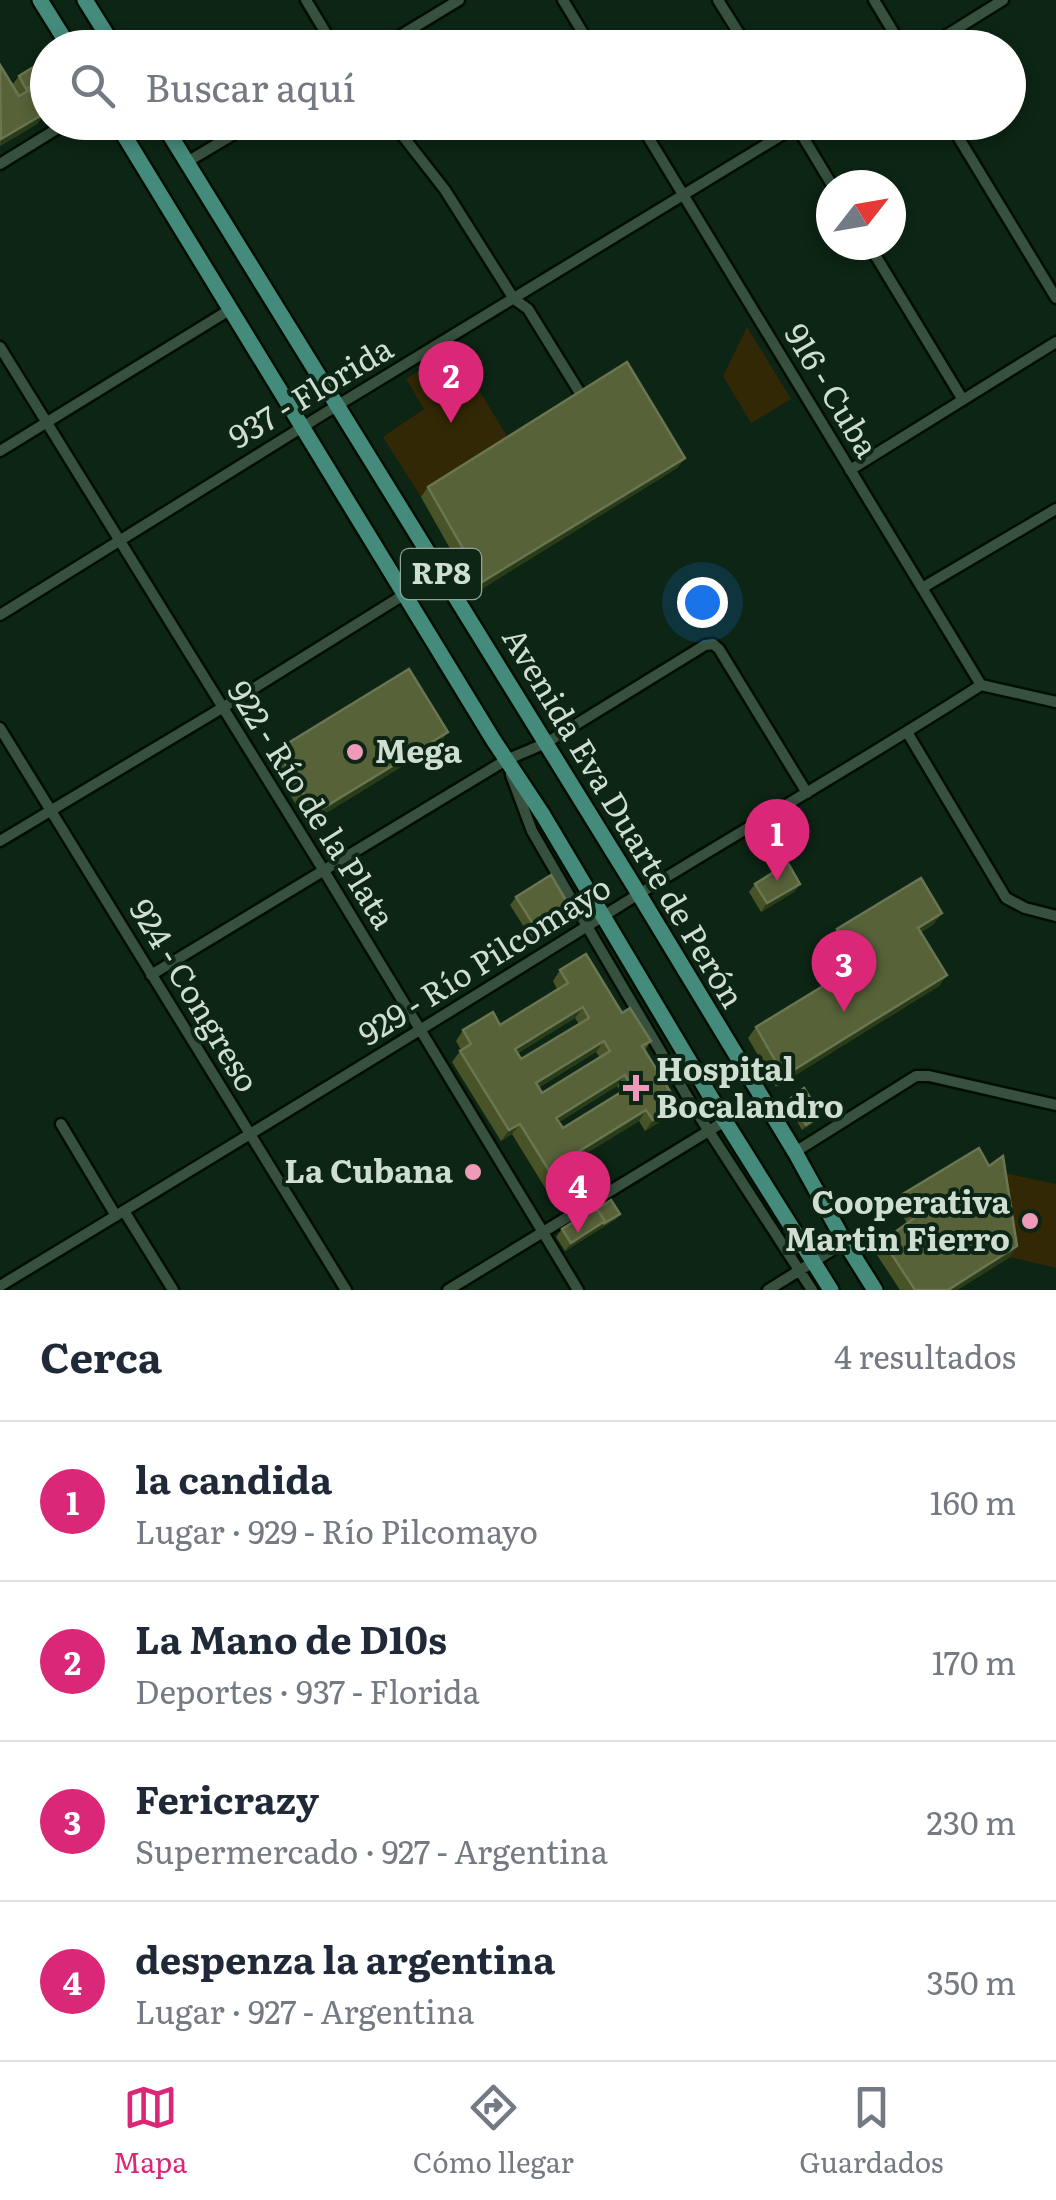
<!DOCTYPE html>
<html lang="es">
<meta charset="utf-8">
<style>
:root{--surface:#fff;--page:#f2f2f3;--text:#1f2937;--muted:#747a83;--line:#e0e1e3;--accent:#db2777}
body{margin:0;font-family:Literata,serif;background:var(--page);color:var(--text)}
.compass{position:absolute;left:816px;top:170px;width:90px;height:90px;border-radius:50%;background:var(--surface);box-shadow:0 5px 15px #0003;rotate:59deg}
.you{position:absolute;left:702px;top:602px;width:35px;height:35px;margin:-25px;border:8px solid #fff;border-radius:50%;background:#1a73e8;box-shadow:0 0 0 15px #1a73e833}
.badge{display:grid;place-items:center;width:65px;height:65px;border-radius:50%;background:var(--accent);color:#fff;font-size:32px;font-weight:700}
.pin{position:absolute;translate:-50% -82px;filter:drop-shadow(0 2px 5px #0008)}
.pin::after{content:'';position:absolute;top:52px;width:35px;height:30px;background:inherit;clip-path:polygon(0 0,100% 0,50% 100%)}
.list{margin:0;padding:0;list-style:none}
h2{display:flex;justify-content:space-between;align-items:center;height:130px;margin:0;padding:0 40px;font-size:42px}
h2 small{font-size:32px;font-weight:400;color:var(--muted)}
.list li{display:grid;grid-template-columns:65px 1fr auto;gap:30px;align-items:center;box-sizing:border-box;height:160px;padding:0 40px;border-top:2px solid var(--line)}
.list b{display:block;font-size:38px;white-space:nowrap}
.list p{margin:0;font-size:32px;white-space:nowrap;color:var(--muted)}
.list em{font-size:32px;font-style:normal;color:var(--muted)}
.icon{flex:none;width:55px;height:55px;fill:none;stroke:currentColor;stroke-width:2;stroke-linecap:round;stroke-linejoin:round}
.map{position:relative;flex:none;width:1056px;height:1290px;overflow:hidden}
.search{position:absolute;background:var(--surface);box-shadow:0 5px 15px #0003;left:30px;right:30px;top:30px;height:110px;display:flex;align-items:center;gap:25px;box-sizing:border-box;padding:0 35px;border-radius:55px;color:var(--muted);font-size:38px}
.sheet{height:770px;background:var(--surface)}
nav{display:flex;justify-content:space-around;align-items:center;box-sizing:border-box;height:140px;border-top:2px solid var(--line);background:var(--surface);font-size:28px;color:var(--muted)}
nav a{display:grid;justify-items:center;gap:5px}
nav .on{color:var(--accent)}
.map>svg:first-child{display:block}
</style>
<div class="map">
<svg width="1056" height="1290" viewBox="0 0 1056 1290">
<rect width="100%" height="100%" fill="#0c2514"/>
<path fill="#332805" d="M747 327 791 399 751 423 723 376Z
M437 360 454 388 471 377 511 443 421 497 383 437 424 409 406 379Z
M995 1171 1056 1184V1268L1010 1257Z"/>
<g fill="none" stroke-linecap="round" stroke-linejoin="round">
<g stroke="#000e02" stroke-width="15">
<path id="street" d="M306 0 335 48
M563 0 592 48
M718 0 748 48
M874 0 903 48
M380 48 459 0
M926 48 1003 0
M392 122 445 190 514 299 528 309 580 393
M639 122 981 685
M794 122 832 185
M949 122 1056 298
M187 162 254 122
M0 164 68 122
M869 245 963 400
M0 347 324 871 578 1290
M0 451 231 309
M850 470 1056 342
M922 588 1056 509
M0 615 325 413 803 122
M0 728 346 1290
M907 732 1006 898 1025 908 1056 916
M511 775 532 831 595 940 694 1108 812 1290
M0 841 222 708 405 594
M151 975 506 760 546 743 705 645 713 644 719 649 807 793
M61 1124 116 1216
M795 1152 916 1076H929L1056 1105
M124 1211 173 1290
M0 1286C205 1162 410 1037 613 910 735 834 860 763 981 685L1056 702
M448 1290 725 1121
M768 1290 834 1249 843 1239"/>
</g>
<g stroke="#000e02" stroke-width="20">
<path id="primary" d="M40 0 70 48
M85 0 115 48
M116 122 494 741 543 815 725 1121 831 1290
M162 122 631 881 795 1152 843 1239 875 1290"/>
</g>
<use href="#street" stroke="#37513e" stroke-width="10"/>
<use href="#primary" stroke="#458b7b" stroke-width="15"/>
</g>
<path fill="#485327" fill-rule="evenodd" d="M0 65 12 85 19 76 48 82 32 91 45 113 37 124 0 146Z
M685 458 677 468 475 593 421 497 428 487Z
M440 743 308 824 269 761 277 750Z
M755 884H800L794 892 761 912 749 892Z
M516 897 568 922 534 943 510 905Z
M934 924 921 932 947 975 939 986 776 1087 748 1038 756 1027 848 970 829 940 837 929Z
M560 970 622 1013 651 1041 645 1050 671 1115 645 1131 639 1121 580 1157 576 1173 582 1183 556 1199 547 1191 512 1134 501 1141 452 1062 461 1050 456 1041 463 1030 500 1025 557 989 553 981ZM575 1018 579 1024 521 1059 518 1053ZM596 1052 600 1058 542 1093 538 1088ZM617 1086 621 1092 563 1128 559 1122Z
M791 1098 818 1120 802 1130 787 1104Z
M903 1194 1010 1257 957 1290H900L875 1252 883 1241 907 1223 896 1205Z
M597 1209 616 1219 565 1251 556 1237 562 1229Z"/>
<path fill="#2a3b18" d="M48 75V82L18 99 26 89Z
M45 113 37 124 0 146 1 139Z
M685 458 677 468 475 593 482 582Z
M448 732 440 743 308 824 315 813Z
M800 884 794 892 761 912 767 903Z
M942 913 934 924 910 939 918 928Z
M574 914 568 922 534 943 540 935Z
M947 975 939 986 776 1087 784 1076Z
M583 1007 575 1018 507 1060 515 1049Z
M604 1041 596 1052 528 1094 536 1083Z
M625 1075 617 1086 549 1128 556 1118Z
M678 1104 671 1115 645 1131 653 1120Z
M646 1110 639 1121 570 1163 578 1152Z
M821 1115 818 1120 802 1130 806 1125Z
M520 1124 512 1134 501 1141 509 1130Z
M584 1162 576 1173 549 1188 555 1180Z
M620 1214 616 1219 565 1251 571 1243Z
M1017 1246 1010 1257 957 1290H948Z"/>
<path fill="#576239" stroke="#6a7551" stroke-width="2.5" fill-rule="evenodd" d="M48 58V75L26 89 19 76Z
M0 65 19 96 31 89 45 113 1 139Z
M627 362 685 458 482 582 428 487Z
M409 669 448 732 315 813 277 750Z
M788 863 800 884 767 903 755 884Z
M551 875 574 914 540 935 516 897Z
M921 878 942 913 918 928 947 975 784 1076 756 1027 859 964 837 929Z
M586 954 622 1013 630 1008 651 1041 642 1046 678 1104 653 1120 646 1110 578 1152 584 1162 555 1180 520 1124 509 1130 460 1051 471 1044 463 1030 493 1012 500 1025 568 983 560 970ZM583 1007 589 1018 521 1059 515 1049ZM604 1041 610 1051 542 1093 536 1083ZM625 1075 631 1086 563 1128 556 1118Z
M804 1088 821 1115 806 1125 791 1098Z
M979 1148 989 1166 1003 1156 1017 1246 948 1290H915L883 1241 917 1216 903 1194Z
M575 1172 584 1180 558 1196 549 1188Z
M611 1200 620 1214 603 1224 605 1221 597 1209Z
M596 1208 605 1221 571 1243 562 1229Z"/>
<g fill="#ef9ab8" stroke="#0c2514" stroke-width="4">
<circle cx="355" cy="752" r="10"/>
<path d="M631 1073h10v10h10v10h-10v10h-10v-10h-10v-10h10z"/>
<circle cx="473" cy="1172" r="10"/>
<circle cx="1030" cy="1221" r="10"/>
</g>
<g text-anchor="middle" stroke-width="8" stroke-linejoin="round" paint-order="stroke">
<rect fill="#0c2514" stroke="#94a699" stroke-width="2.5" x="401" y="549" width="80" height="50" rx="8"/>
<g font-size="30" font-weight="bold" fill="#cfddd2">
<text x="441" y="584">RP8</text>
</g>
<g font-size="32" fill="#cfddd2" stroke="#0c2514">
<text transform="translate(831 391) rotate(59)" y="11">916 - Cuba</text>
<text transform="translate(311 393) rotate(-31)" y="11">937 - Florida</text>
<text transform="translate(311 805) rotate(58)" y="11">922 - Río de la Plata</text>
<text transform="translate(623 818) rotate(59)" y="11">Avenida Eva Duarte de Perón</text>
<text transform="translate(485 961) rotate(-32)" y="11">929 - Río Pilcomayo</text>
<text transform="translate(194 996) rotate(59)" y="11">924 - Congreso</text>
</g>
<g font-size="32" font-weight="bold" fill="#cfddd2" stroke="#0c2514" text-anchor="start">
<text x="375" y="763">Mega</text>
<text x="656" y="1081">Hospital<tspan x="656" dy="37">Bocalandro</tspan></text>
<text x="453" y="1183" text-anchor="end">La Cubana</text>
<text x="1010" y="1214" text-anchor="end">Cooperativa<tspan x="1010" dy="37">Martin Fierro</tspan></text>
</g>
</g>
</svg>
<svg class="compass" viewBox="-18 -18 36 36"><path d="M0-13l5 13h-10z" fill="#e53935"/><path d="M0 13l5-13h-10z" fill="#747a83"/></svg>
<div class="you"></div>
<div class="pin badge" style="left:777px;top:881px">1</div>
<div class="pin badge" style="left:451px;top:423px">2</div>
<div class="pin badge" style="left:844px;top:1012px">3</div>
<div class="pin badge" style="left:578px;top:1233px">4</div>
<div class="search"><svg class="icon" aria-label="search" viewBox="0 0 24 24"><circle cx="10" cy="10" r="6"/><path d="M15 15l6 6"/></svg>Buscar aquí</div>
</div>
<section class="sheet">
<h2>Cerca<small>4 resultados</small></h2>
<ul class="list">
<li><span class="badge">1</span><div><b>la candida</b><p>Lugar · 929 - Río Pilcomayo</p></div><em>160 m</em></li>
<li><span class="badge">2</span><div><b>La Mano de D10s</b><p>Deportes · 937 - Florida</p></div><em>170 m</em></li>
<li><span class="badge">3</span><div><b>Fericrazy</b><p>Supermercado · 927 - Argentina</p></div><em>230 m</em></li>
<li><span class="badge">4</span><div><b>despenza la argentina</b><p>Lugar · 927 - Argentina</p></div><em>350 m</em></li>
</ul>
</section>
<nav>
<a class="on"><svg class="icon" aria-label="map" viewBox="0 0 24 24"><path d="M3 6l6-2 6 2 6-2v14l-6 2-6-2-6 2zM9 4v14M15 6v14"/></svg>Mapa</a>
<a><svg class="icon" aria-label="directions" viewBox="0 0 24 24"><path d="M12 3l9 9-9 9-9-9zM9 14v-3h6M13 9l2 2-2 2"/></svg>Cómo llegar</a>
<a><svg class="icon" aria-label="saved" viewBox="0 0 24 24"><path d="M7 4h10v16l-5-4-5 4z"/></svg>Guardados</a>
</nav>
